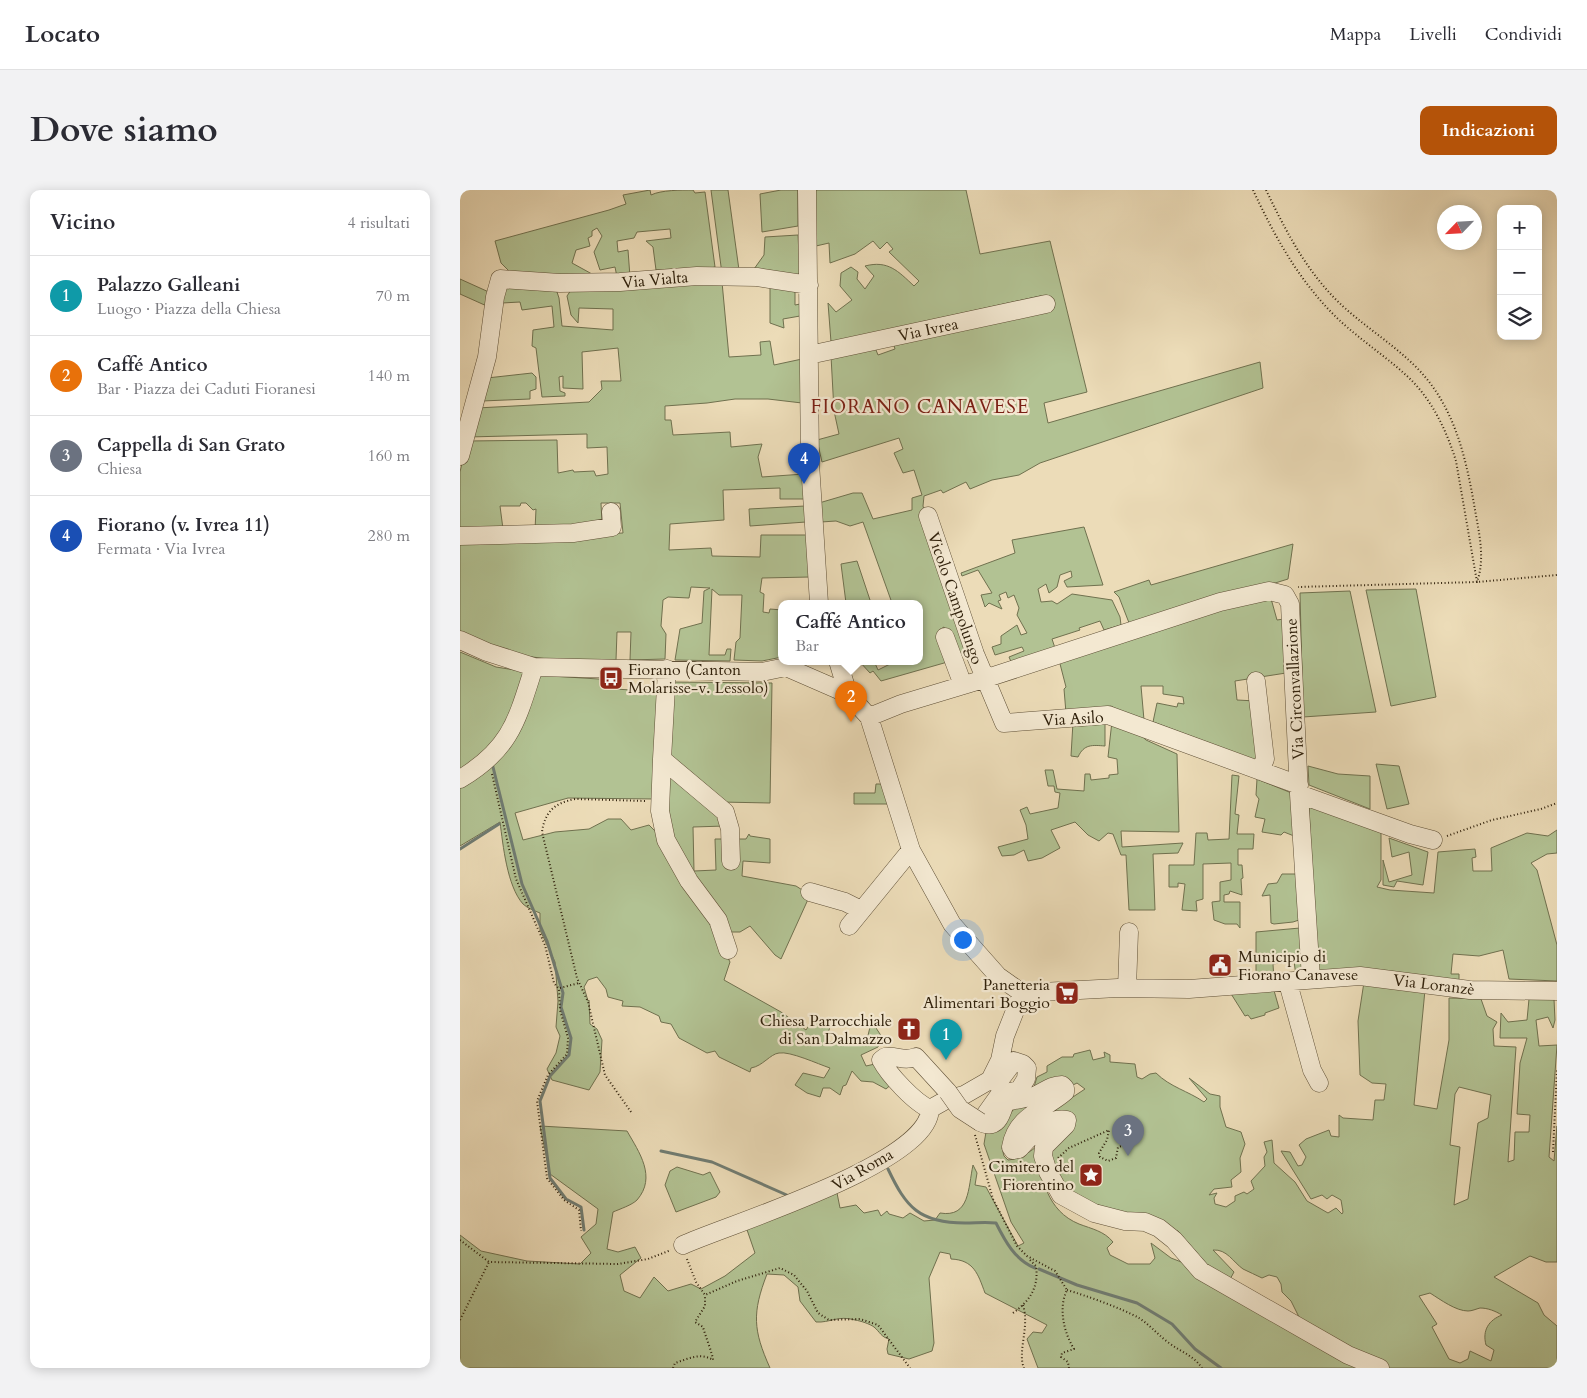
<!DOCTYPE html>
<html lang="it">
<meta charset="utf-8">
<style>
:root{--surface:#fff;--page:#f2f2f3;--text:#2b2b33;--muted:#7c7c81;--line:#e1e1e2;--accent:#b45309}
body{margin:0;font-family:Cardo,serif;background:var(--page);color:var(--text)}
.controls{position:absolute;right:15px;top:15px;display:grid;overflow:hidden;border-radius:10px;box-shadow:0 2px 12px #0003}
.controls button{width:45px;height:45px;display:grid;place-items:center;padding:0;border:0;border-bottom:1px solid var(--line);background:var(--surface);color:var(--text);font:25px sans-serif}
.compass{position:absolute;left:977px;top:15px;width:45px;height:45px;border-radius:50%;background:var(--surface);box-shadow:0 2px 12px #0003;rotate:245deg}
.you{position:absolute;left:502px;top:749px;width:18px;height:18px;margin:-12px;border:4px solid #fff;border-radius:50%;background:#1a73e8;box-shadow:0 0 0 8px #1a73e833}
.badge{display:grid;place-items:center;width:32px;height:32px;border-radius:50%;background:var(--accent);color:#fff;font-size:16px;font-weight:700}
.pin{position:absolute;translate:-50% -41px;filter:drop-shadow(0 1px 2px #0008)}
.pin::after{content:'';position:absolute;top:26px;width:18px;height:15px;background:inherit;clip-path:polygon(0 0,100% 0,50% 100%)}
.popup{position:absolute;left:318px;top:410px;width:145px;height:65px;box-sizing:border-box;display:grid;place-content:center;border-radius:10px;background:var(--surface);filter:drop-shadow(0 1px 4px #0005);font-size:16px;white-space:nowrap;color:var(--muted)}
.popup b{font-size:19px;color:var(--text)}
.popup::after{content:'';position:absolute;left:50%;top:100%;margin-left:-10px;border:10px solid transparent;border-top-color:var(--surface)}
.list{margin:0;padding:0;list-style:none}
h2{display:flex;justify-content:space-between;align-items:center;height:65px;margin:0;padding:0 20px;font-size:21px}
h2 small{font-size:16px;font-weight:400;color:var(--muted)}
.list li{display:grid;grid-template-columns:32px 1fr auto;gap:15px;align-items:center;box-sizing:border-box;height:80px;padding:0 20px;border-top:1px solid var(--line)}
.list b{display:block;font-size:19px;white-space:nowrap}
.list p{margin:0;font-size:16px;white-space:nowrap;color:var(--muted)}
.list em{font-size:16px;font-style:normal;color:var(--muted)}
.icon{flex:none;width:28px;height:28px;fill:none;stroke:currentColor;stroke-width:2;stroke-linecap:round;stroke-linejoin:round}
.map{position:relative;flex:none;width:1097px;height:1178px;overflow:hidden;border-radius:10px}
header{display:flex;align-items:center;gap:30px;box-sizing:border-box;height:70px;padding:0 25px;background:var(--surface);border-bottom:1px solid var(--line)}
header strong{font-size:24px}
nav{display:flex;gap:28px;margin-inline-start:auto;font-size:18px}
.intro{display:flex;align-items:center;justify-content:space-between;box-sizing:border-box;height:120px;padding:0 30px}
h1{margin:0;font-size:35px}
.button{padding:12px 22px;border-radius:10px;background:var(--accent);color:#fff;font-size:18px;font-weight:700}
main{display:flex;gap:30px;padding:0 30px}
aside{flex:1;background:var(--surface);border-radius:10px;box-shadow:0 2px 12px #0003}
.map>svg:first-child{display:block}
</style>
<header>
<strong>Locato</strong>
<nav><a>Mappa</a><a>Livelli</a><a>Condividi</a></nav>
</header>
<div class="intro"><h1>Dove siamo</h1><a class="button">Indicazioni</a></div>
<main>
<aside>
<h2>Vicino<small>4 risultati</small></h2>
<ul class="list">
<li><span class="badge" style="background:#0f9aa8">1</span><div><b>Palazzo Galleani</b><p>Luogo · Piazza della Chiesa</p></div><em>70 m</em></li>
<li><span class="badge" style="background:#e8710a">2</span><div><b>Caffé Antico</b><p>Bar · Piazza dei Caduti Fioranesi</p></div><em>140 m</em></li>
<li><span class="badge" style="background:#6b7280">3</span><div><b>Cappella di San Grato</b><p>Chiesa</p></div><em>160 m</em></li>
<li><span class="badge" style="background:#1a4fb4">4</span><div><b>Fiorano (v. Ivrea 11)</b><p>Fermata · Via Ivrea</p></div><em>280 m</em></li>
</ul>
</aside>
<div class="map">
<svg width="1097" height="1178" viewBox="0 0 1097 1178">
<rect width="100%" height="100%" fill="#ecdcb8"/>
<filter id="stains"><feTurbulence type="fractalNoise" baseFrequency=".004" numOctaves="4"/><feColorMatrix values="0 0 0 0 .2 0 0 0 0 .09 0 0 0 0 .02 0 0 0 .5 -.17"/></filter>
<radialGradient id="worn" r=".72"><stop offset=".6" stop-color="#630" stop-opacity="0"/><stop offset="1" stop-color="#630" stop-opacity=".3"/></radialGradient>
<path fill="#b2c293" stroke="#70714f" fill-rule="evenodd" d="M190 0 191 5C201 0 221 0 233 0L235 3 245 2 255 77 241 80H196L193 57 186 51 211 48 210 39 177 42 174 48 157 51 158 62 168 60 170 87H157L155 77 140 80 134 62 142 46 137 38 132 41V46L128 48 130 56 116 60 112 73 132 84 127 87 50 82 41 73 35 51 149 20 166 14 163 5Z
M251 0H268L279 80 294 79 304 65 305 47 338 45 340 85 262 84Z
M321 0H338V36L302 42 300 4Z
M354 0H506L520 64 590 51 627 202 584 213 588 233 800 172 803 198 580 273 559 285 532 290 510 299 506 292 483 303 481 300 464 306 463 316 467 331 512 460 495 465 484 437 479 440 491 471 421 491 413 481 410 483 399 471H414L418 480 436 471H460V413H432L403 332 390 336 376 331 361 332 359 313 393 303H402L413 329 452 320V308L462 305 454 280 443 283 434 263 443 259 439 248 362 272 357 250 379 244 374 221 371 166 414 155 418 165 435 159 433 152 589 107 580 106 371 152 368 113 376 122 392 110 380 96 381 83 391 77 398 82 397 89 405 99 414 86 405 76C428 70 438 81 454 96L459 91 429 62 433 59 427 52 420 59 413 51 395 64 370 73 369 53 356 56Z
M0 89 31 103 29 117 0 104Z
M262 92 269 167 301 165 300 152 310 151 314 175 342 169V213L308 209H275L247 213 205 216V230H211L213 245 270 242 271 257 302 254 298 267 302 287 344 284 345 309H320V298L263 300 264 330 210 334 209 360 251 358 252 366 300 367 301 345H348L350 387 302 388 300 402 304 404 303 422 309 423 310 419 322 420V467L302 471 274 470 276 452 280 448 282 405H259L252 399 249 465H265L267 459H271L270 471 215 470 220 439 242 433 244 401 250 398 231 397 229 408 208 407 203 410 201 436 206 444 205 469 170 470 171 442H157L156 470 88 469 49 464 0 442V350L163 343 160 313H141L142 334 75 340 76 319 73 320 66 313H61L60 316H40L43 339 0 345V282L7 251 97 250 98 283 113 280 114 282 134 281 136 286 148 284 147 257 127 258V244L8 247 17 218 129 212 142 199 141 191H161L158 158 122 162 123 199 103 198V186L99 187 100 201 105 203V206L82 207 76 158 72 156 73 140 94 137 92 116 62 120 60 112 42 113 44 98 95 96 99 108 102 136 153 140V119L119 118 118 133 111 125 107 106 113 97Z
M310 93 335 100V115L340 114V126L323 129 324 138 310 133Z
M72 183 76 187V199L70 201V209L22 211 27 188Z
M345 316 346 332 290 336 289 319Z
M624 337 643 395 607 397 604 391 612 387 611 381 600 385 597 397 589 403 586 394 578 399 581 412 592 411 597 414 612 404 652 410 660 427 661 435 644 440 640 431 619 438 620 440 592 449 596 461 552 474 549 467 564 461 562 457 535 465 532 457 541 454V446L557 435 561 445 567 443 557 425 559 418 554 405 548 408 546 402 539 405 541 410 538 411 542 419 529 413 525 417 521 405 532 403 518 380 502 386 501 383 555 363 552 350Z
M833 354 828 389 671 438 659 407 654 402 689 390 691 395Z
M397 371 411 413H386L381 374Z
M956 399 976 507 931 516 906 400Z
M890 401 916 522 843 527 840 403Z
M810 405 817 430 824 429 826 483 775 491 777 510 796 511 800 572 693 532 697 513 717 517 718 513 724 514 723 507 703 504V496H681L684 530 663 523 651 516 606 523 604 499 606 497 599 470Z
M0 462 36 477 67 482 38 552 0 583Z
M76 485 154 490 155 499 203 502 195 609 108 608 55 623 63 650 95 642 129 639 148 629H161L171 640 189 635 203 649 262 756 270 772 264 790 321 822 346 840 350 834 356 831 370 837 366 849 373 853 376 849 380 850 382 847 387 851 391 849 406 854 410 837 414 835 422 847 418 857 401 865 406 876 415 874 434 892 426 899 413 892 401 891 392 881 386 895 383 896 380 905 370 898H363L360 907 347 903 335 895 343 883 364 888 370 878C358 874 330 861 319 863 310 864 303 876 291 878L290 882 259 867 255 861 247 863 219 848 211 834 201 832 199 826 180 817 162 816 163 811 148 807 146 799 137 787 128 790 124 797 128 811 129 810 130 834 137 839 142 850 140 882 129 900 92 890 87 879 96 863 100 846 96 837 98 811 95 772 80 740V723C75 721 67 718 63 714 47 696 43 655 40 632L0 656V594L28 574Z
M209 492 312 493 310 613 260 612 209 572Z
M652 531 673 538 686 550 717 564 719 642 661 641 662 657 723 653 718 663 693 664 695 720H669L666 665H661L653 644 648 643 639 651 628 645 615 632 591 640 600 658 582 668 568 671 564 660 554 665 542 666 538 657 568 649 566 635 560 620 567 617 570 624 598 618 600 603 595 602 594 596H588L585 580H593L597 599 624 601 625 584H630L631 590 649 588V585L658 584 657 569 648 567Z
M613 532H645V556C632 555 624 554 618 567L611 566Z
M916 574 939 576 949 614 927 619Z
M206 576 246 608 265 636 233 637 234 681 256 680 255 649H286L289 644 290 646 310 649V673L283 671 282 686 336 696 350 705 321 769 315 765 290 736 280 742H271L222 673 203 611Z
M848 576 878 584 910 586V619L849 595Z
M772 585 779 586 775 624 779 625 777 644H794L793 659H778V675H782L783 688 781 689 782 705 770 701 769 704 764 705V712H780V738L777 734H765L754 730 752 712 760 711V692L771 690V673L743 674V709L736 711 737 721 722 720 725 694 718 693V697H709V675H734L736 643H747L748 650 769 649Z
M797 589 834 604V646L824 642 821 645 802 642 805 629 795 627 799 609 796 605Z
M416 594H427L433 614H394V603H415Z
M849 616 921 635V690L917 697 930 700 974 703 978 662 1015 659 1016 667 1012 668 1013 681H1032L1031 658 1067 643 1088 646 1097 640V663L1087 664 1071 673 1077 680 1097 755V791L1049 789 1043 760 1019 766 993 764 991 784H999V793L855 784Z
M929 648 968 662 963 695 937 691 934 697 923 695V670L929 692 952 685 949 662 932 667Z
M822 684H838L839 730 833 732 814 734 811 733 810 705 802 706 808 694 817 693Z
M840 738 843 785 836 786 834 771 813 774 814 790 796 792V742Z
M904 792 965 800 954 915 977 919 989 850V808L1021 809 1027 826 1037 832 1033 839 1034 856 1056 857 1048 972 1054 970 1055 942H1069L1070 925 1057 924 1060 873 1067 848H1040L1041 823 1048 832 1067 830 1069 809H1094L1095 830 1093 838 1088 827 1076 830 1079 856 1097 855 1089 967 1094 971 1097 936V1072H1086L1070 1066 1034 1087 1078 1113 1084 1125 1097 1136V1178H929L842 1133 831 1111 822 1102 821 1094 817 1087 809 1085 802 1088C796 1085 789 1082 783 1079 773 1072 767 1059 753 1060L774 1082 769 1091 753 1081 718 1041 676 1026 608 1008 590 964 596 956 613 940 611 928 560 942 625 899 617 893 613 895 574 897 577 887 587 882V876L602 867H613L614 864 630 860 633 870 645 867 644 862 650 865V872L675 874 677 887 682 889 690 884 696 883C710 897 728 901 744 912L747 909 729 888 750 904 760 906V917L766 937 781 942 785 954 780 968 781 982 771 990 772 997 754 999 749 1005 757 1003 754 1008 755 1014 766 1017 775 1011V1006L784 1002 787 1004 794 999 791 991 805 976 804 967 807 962 804 952 812 950 814 973 835 992 847 1011 868 1023 876 1018 882 1024 883 1022 881 1010 872 1005 867 1009 862 1005 851 1009 821 961 830 962 838 976 842 975 846 967 839 955 846 949 869 940 871 946 879 947V925L883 928 913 930 915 910H924L926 894 912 893 900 885 898 831ZM999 897 1031 905 1028 928 1018 933 1008 1009 994 1015 1000 957 990 955 995 904ZM970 1103C981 1110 996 1121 1008 1121 1012 1121 1016 1119 1020 1118 1028 1118 1035 1121 1042 1125 1029 1130 1022 1140 1026 1155L1034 1160 1031 1171 1010 1161 1008 1169 1000 1173 989 1169 972 1137 977 1134 959 1106Z
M813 797 819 818 805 823V825L791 829 788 825 785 826 768 799Z
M575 908 542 958 544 966 548 970C559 969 567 964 576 957 581 988 587 1021 619 1034 632 1039 644 1041 653 1052L647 1058 650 1065 668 1074H690L695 1068 691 1053 711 1068 729 1075 901 1178H578L567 1149 573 1142 582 1143 587 1135 525 1103C518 1084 514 1070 491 1069L490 1064 480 1062 469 1088 474 1153 472 1161 449 1169 428 1164 427 1159 429 1149C421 1147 420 1142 414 1137 410 1134 401 1131 395 1130 378 1125 370 1133 356 1132L340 1111 338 1097 324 1085 307 1084C292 1123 293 1140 310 1178H0V1045L21 1061 67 1071 120 1074 131 1063 121 1047 136 1034 138 1019 90 984 80 936 167 941C179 962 197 987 177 1010 172 1015 160 1019 153 1022L147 1059 158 1062 175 1057 181 1068 160 1085 164 1101 180 1108 194 1087 208 1101 231 1094 241 1099 265 1086 295 1063 285 1034 376 998 380 1018 396 1015 404 1023 418 1020 421 1026 427 1021 429 1024 443 1028 450 1023 464 1031 475 1030 480 1023C510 1028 508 998 513 975L517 983 515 995 526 997 558 1056 564 1053 551 1032 524 954 526 942 537 939 560 912Z
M217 977 243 985 250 982 260 1002 256 1007 216 1022 205 995 210 981Z"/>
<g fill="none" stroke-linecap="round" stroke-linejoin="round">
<path stroke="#707c72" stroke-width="3" d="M32 573 62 694 87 751 103 803 101 817 111 848 109 865 90 886 80 911 90 988 106 1009 121 1017 124 1040
M0 659 39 634
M201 961 252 972 329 1006
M428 979C446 1017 459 1033 505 1033 516 1033 525 1032 536 1033 545 1051 555 1070 575 1078
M579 1079 617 1095 677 1113 712 1134 735 1159 761 1178"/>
<g stroke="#5e4f36" stroke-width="19">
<path id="minor" d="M347 0 350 273 359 413
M349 165 586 114
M0 266 27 167 35 107 40 89 100 93 160 92 237 86 297 87 349 95
M468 326 515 464 544 533 648 525 839 595
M0 346 113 343 152 337 151 322
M485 447 503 495
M0 450 27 462 74 477 302 482 326 477 334 471
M378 471 388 504
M326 477 388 504 409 527 451 660 492 734 538 786 562 803
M207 479 202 569 265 622 270 639 271 671
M796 491 805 569 800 581
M409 527 441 514 524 489 760 412 809 401 825 405 830 414 839 604 851 788
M202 569 200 621 206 650 229 691 258 730 268 760
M0 589C51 559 57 530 74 477
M839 604 950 644 973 650
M350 702 385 712 401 720
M389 736 451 660
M828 793 852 880 859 893
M667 798 669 742
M562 803 658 798 729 799 900 786 1010 800 1097 801
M530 890 534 892 539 891 554 871 563 874 567 878 566 889 559 900 540 904 520 932C537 940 541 926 545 913 554 909 565 909 574 906 584 902 591 895 602 895L605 898V902C584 920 556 926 551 957L553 960 559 959C571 946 587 926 607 930L606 935 584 957 583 966 588 982 601 1005 634 1023 665 1031 685 1032 699 1038 714 1050 741 1081 888 1165 920 1178
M470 919 486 910 504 905 530 890 540 870 545 846 562 803
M470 919C455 913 429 885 421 870L425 867C437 865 443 872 456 867L488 902
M223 1055C269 1034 469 974 470 919"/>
</g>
<path stroke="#2f200b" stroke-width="2" stroke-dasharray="1 2.5" stroke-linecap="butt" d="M793 0C814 45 838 89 874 125 896 147 923 164 947 186 971 208 986 239 996 271L1017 392 1097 385
M806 0C823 35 841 71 867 100 893 130 928 149 956 177 993 214 1005 263 1014 314 1018 339 1026 367 1017 392L838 397
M32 584 56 689 85 755 94 793 99 799 100 820 108 848 107 864 88 885 77 911 87 988 104 1010 119 1020 121 1041
M987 646 1032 630 1081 619 1097 613
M100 798 119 793
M171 922 145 885 128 812 117 788 82 642C85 621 95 613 115 609L185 611
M515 945 533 1009 557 1056 567 1066 595 1081 607 1100C598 1118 604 1143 614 1159L602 1163 601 1167 608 1172 609 1178
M1093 962 1097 880
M598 968 609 958 649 940 647 950 639 963 640 967 648 971 656 968 658 957 672 953
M0 1050 29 1072 158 1074 188 1069 211 1060
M227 1069 236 1092 245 1105 277 1091 320 1078 334 1085 347 1101 358 1123 369 1130 400 1129 418 1135 450 1178
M607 1100C627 1106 661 1118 679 1128 690 1135 698 1145 709 1153 721 1162 733 1165 742 1178
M563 1115C570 1137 557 1162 564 1178
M553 1123C570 1111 579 1097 576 1076L570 1070
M0 1130 29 1072
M213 1178 215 1173C228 1169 240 1162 253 1170 253 1165 245 1145 243 1137L235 1132 245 1116V1106"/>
<use href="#minor" stroke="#f3e8d1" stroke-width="18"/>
<g stroke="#5e4f36" stroke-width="19" stroke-linecap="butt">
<path id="minor-bridge" d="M488 902 500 919 520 932"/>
</g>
<use href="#minor-bridge" stroke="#f3e8d1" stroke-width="18"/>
</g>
<defs>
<g id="bus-square" transform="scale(1.25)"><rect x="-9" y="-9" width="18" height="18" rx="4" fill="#8f2418" stroke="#f3e8d1"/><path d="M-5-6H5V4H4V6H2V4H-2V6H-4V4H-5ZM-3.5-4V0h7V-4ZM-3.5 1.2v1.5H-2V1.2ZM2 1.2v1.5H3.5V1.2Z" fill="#fff"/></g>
<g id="civic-square" transform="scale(1.25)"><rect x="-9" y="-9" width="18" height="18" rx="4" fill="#8f2418" stroke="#f3e8d1"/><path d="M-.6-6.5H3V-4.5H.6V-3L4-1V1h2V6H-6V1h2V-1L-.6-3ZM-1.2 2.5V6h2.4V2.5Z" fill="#fff"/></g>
<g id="supermarket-square" transform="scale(1.25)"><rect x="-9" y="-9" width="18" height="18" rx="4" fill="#8f2418" stroke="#f3e8d1"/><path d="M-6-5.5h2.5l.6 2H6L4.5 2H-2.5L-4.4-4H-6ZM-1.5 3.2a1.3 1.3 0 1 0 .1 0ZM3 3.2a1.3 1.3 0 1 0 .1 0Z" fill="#fff"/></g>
<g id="church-square" transform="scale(1.25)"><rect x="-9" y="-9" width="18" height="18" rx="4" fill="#8f2418" stroke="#f3e8d1"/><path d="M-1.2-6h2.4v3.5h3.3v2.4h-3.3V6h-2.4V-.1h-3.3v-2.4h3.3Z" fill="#fff"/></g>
<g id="sight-square" transform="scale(1.25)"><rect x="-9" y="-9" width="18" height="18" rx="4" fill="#8f2418" stroke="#f3e8d1"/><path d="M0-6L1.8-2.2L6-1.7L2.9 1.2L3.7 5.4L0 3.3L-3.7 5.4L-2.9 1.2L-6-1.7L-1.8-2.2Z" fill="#fff"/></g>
</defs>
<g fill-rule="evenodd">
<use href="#bus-square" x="151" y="488"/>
<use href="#civic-square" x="760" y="775"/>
<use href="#supermarket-square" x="607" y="803"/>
<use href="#church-square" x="449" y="839"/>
<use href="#sight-square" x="631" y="985"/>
</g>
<g text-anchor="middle" stroke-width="4.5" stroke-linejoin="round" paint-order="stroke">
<g font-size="16" fill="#2f200b" stroke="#f3e8d1">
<text transform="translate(195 89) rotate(-5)" y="6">Via Vialta</text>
<text transform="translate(468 139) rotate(-12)" y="6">Via Ivrea</text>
<text transform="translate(496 408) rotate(71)" y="6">Vicolo Campolungo</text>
<text transform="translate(834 499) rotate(-93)" y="6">Via Circonvallazione</text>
<text transform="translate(613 528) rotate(-3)" y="6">Via Asilo</text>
<text transform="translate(974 794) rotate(7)" y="6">Via Loranzè</text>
<text transform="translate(402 979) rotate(-30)" y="6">Via Roma</text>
</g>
<g font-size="16" fill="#2f200b" stroke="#f3e8d1" text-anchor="end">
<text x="168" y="485" text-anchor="start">Fiorano (Canton<tspan x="168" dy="18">Molarisse-v. Lessolo)</tspan></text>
<text x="778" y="772" text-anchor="start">Municipio di<tspan x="778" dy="18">Fiorano Canavese</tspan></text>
<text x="590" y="800">Panetteria<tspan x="590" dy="18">Alimentari Boggio</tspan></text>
<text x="432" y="836">Chiesa Parrocchiale<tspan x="432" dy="18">di San Dalmazzo</tspan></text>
<text x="614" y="982">Cimitero del<tspan x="614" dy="18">Fiorentino</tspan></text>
</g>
<g font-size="19" letter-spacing="1" fill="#7a1f14" stroke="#f3e8d1">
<text x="460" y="223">FIORANO CANAVESE</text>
</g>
</g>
<rect width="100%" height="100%" filter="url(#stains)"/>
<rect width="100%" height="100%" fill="url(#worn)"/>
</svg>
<div class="controls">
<button>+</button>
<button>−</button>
<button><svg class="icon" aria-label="layers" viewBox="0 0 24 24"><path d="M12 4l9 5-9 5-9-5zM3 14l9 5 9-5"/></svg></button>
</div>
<svg class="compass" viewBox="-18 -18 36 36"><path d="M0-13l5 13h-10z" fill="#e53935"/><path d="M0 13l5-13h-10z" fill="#7c7c81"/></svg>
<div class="you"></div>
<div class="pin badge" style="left:486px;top:870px;background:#0f9aa8">1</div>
<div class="pin badge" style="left:391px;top:532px;background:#e8710a">2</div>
<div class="popup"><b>Caffé Antico</b>Bar</div>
<div class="pin badge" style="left:668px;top:966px;background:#6b7280">3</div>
<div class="pin badge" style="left:344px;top:294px;background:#1a4fb4">4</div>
</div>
</main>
